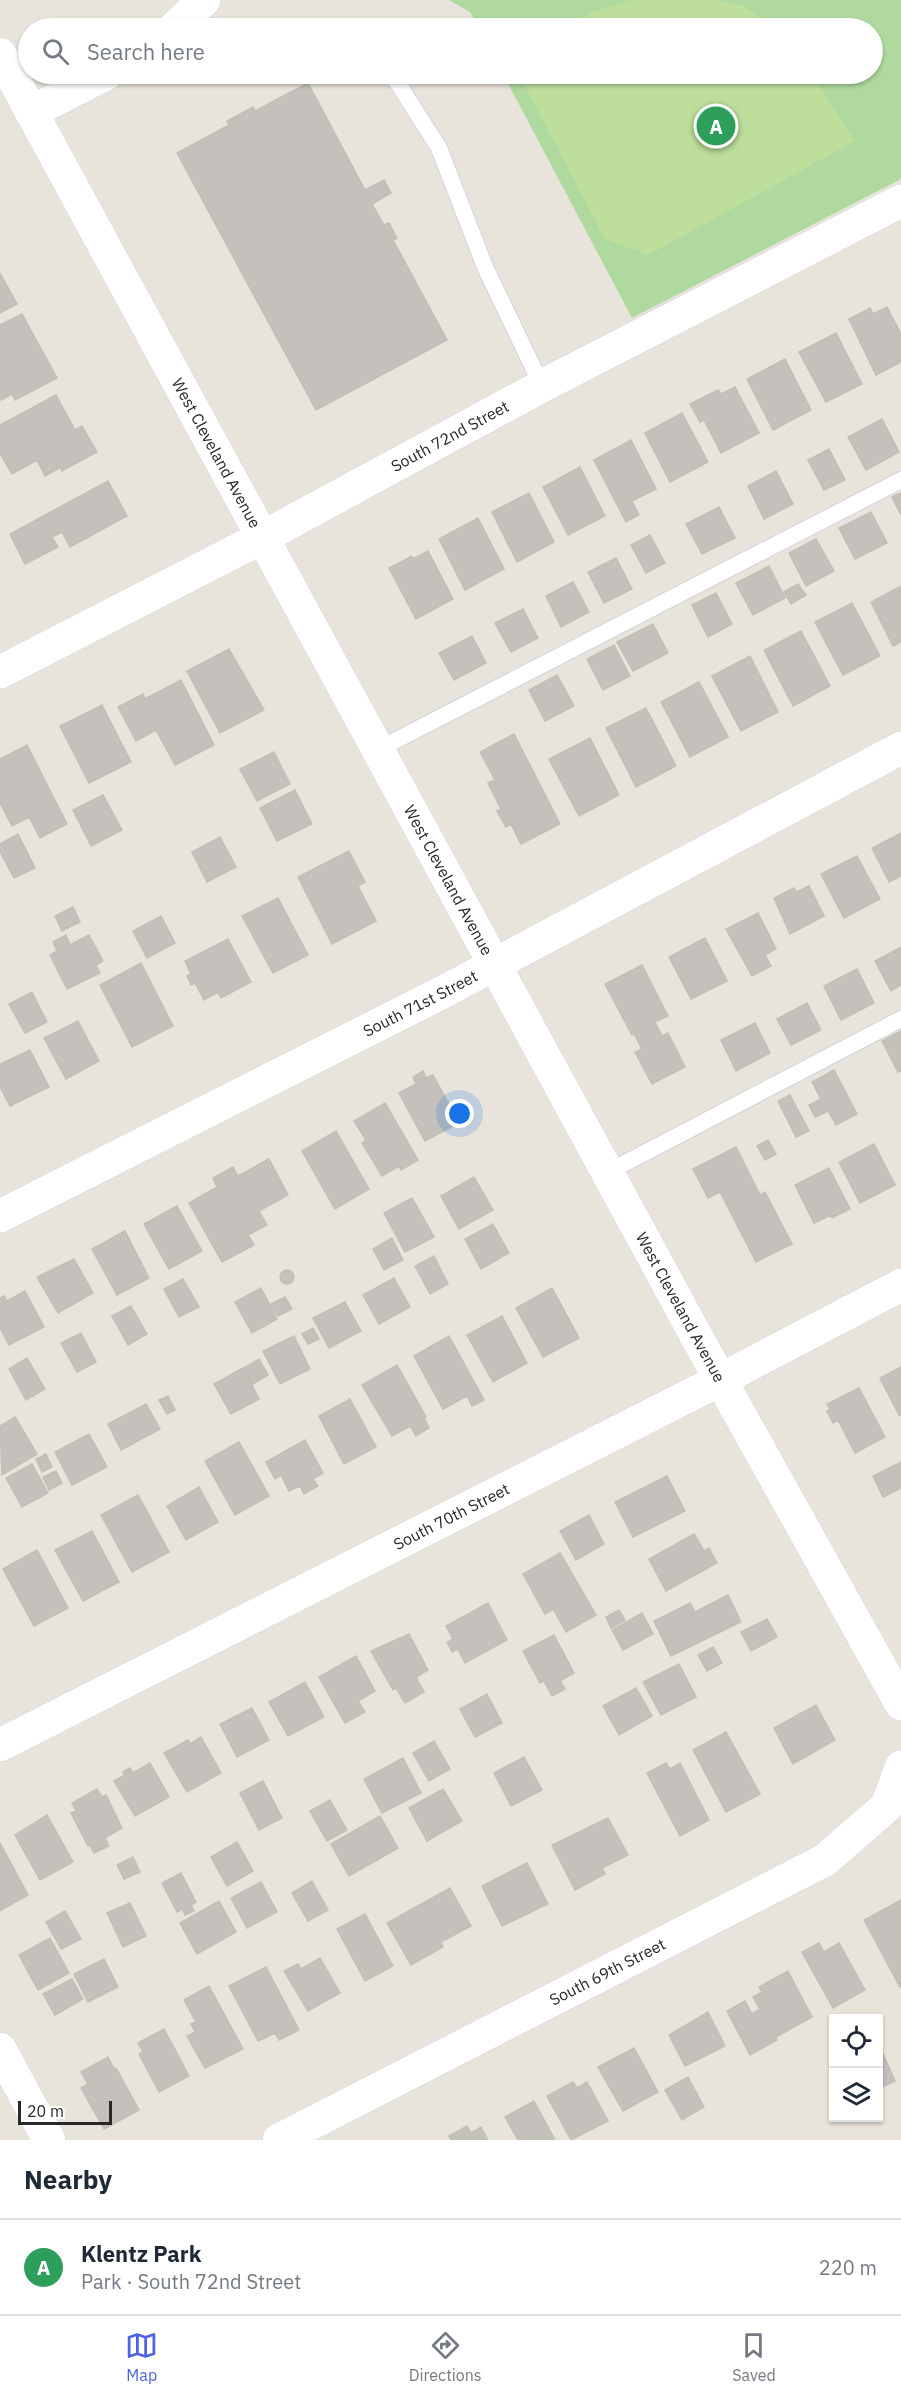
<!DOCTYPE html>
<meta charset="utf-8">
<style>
:root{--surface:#fff;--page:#f2f2f3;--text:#1f2937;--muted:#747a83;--line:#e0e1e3;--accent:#4e62e3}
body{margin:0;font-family:"IBM Plex Sans",sans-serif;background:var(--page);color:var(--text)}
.controls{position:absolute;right:18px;bottom:18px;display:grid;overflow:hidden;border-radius:0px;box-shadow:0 2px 4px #0004}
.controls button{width:54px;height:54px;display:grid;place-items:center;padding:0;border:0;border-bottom:2px solid var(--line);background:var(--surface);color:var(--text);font:30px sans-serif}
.scale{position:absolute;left:18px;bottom:15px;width:94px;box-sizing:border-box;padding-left:6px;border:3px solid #282828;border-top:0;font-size:16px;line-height:21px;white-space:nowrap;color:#282828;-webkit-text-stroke:4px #fff;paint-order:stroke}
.you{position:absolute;left:460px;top:1114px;width:21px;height:21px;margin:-15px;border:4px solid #fff;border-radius:50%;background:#1a73e8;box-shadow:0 0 0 9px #1a73e833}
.badge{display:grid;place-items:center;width:39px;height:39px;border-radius:50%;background:var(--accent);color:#fff;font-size:20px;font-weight:700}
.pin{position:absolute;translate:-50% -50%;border:3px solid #fff;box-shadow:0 2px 6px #0006}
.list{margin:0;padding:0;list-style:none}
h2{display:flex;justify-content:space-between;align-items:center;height:78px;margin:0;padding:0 24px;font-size:26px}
h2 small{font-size:20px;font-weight:400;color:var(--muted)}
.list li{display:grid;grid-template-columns:39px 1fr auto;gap:18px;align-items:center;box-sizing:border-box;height:96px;padding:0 24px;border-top:2px solid var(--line)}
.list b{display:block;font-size:22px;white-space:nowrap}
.list p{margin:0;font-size:20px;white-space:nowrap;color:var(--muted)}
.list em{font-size:20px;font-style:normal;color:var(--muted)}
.icon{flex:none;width:33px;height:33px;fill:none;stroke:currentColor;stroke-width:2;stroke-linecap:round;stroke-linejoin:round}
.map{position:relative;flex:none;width:901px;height:2140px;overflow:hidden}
.search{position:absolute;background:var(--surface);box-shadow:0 2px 4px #0004;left:18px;right:18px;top:18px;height:66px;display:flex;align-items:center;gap:15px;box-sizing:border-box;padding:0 21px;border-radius:33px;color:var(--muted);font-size:22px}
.sheet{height:174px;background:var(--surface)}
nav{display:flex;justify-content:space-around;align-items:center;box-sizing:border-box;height:84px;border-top:2px solid var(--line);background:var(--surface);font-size:16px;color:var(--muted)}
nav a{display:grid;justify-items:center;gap:3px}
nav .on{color:var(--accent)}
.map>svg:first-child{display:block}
</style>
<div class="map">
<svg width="901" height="2140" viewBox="0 0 901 2140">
<rect width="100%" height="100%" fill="#e9e4db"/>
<path fill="#afd99e" d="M449 0H901V179L632 318 503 74H872V28H479L470 12Z"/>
<path fill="#bedf9b" d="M632 0H713L741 5 777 28H568L587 14Z
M519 74H812L855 141 648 255 605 239Z"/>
<path fill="#c4c0bb" stroke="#c4bfb5" stroke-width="1.5" d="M308 83 365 190 384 180 391 193 372 204 384 225 389 223 397 238 393 240 447 340 316 410 177 153 229 125 227 121 253 107 255 111Z
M0 273 17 304 0 313Z
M887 307 901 334V362L876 375 849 319 870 308 873 314Z
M22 314 57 378 15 400 12 394 1 400 0 325Z
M836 333 862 384 826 402 799 352Z
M785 359 811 410 773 430 747 379Z
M735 387 759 433 721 453 704 420 700 422 690 404 718 390 721 394Z
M56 395 75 430 82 426 97 452 62 471 61 467 45 476 37 460 12 474 0 453V425Z
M682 413 708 462 670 482 645 433Z
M882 419 899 452 866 470 848 437Z
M631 440 656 489 632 501 639 515 626 522 594 460Z
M829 449 845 480 824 490 808 460Z
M580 467 605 516 568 535 543 487Z
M776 471 793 504 764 519 748 486Z
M108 481 127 516 70 547 62 532 52 537 58 547 25 564 10 534Z
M529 493 554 542 517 562 492 512Z
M901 493V515L892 497Z
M719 507 735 538 702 554 686 524Z
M871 512 887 543 855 559 839 528Z
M478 518 504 569 465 590 439 539Z
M650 535 665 563 646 573 631 545Z
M816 539 834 571 806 586 789 553Z
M428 551 453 599 416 619 389 568 412 556 413 559Z
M616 558 632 589 604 603 588 572Z
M769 566 785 598 753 615 736 583Z
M573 582 589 612 561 627 546 596Z
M798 584 806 595 791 604 784 592Z
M901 586V642L893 646 871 602Z
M716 593 732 624 708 637 692 605Z
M852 603 880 656 843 675 815 622Z
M523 609 538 638 511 652 495 623Z
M653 624 668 653 633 671 617 642Z
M801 631 830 686 793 706 764 650Z
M472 636 486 663 454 680 439 653Z
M614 645 630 676 603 690 587 659Z
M229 649 264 710 220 733 187 671Z
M750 656 778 712 741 731 712 676Z
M557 675 574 706 545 721 529 690Z
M181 680 214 745 175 765 156 730 136 741 118 707 143 694 145 699Z
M699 682 728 737 690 757 661 702Z
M102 705 131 762 89 783 60 726Z
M646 708 676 766 636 787 606 728Z
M514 734 560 824 521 844 511 824 506 827 497 811 501 809 488 783 495 780 480 752Z
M590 738 619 795 579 816 549 759Z
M27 745 67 824 40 838 29 817 12 826 0 803V759Z
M274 752 290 784 257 801 240 769Z
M295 790 312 824 277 841 260 808Z
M103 795 122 830 91 846 73 810Z
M901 833V876L889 882 872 848Z
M18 834 35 868 14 878 0 852V844Z
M220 837 236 867 207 882 192 852Z
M349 851 365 882 358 886 376 921 332 944 298 877Z
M857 856 880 899 844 918 821 874Z
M809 886 824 916 790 934 774 898 794 888 796 892Z
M278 898 308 955 273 973 242 916Z
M73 907 80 922 62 931 55 916Z
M758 913 776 949 765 955 771 966 752 976 726 929Z
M161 916 175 943 147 958 133 931Z
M66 935 70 945 89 935 103 961 96 965 100 973 67 989 50 955 57 951 53 942Z
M705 938 727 981 691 999 669 957Z
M228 939 251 982 221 998 218 992 204 1000 195 983 191 985 187 976 191 974 185 961Z
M901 947V985L891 991 875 961Z
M141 963 173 1026 132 1047 100 985Z
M642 965 668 1016 655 1022 662 1036 668 1033 685 1067 652 1084 635 1052 642 1049 634 1034 632 1035 605 984Z
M857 969 874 1003 841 1020 824 986Z
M32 992 47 1022 25 1033 9 1004Z
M807 1003 821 1030 791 1045 777 1019Z
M78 1021 99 1061 66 1079 44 1038Z
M755 1023 770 1053 736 1071 721 1040Z
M901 1031V1071L898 1072 882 1041Z
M30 1050 49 1087 10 1106 0 1087V1064Z
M834 1070 857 1114 836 1125 828 1111 815 1117 809 1105 821 1099 812 1082Z
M423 1071 426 1078 433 1075 459 1123 425 1141 399 1093 416 1084 413 1077Z
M790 1095 809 1131 796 1137 778 1101Z
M385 1103 418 1160 401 1170 399 1166 382 1176 362 1143 366 1140 354 1121Z
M336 1131 369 1189 335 1209 302 1151Z
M768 1140 776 1154 765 1160 757 1146Z
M874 1144 895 1185 860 1203 839 1162Z
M736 1147 760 1195 765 1192 792 1244 756 1262 720 1192 708 1198 693 1169Z
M269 1159 288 1195 259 1211 267 1225 248 1235 254 1245 222 1262 189 1203 217 1187 213 1178 233 1167 238 1176Z
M829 1168 850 1209 832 1218 831 1215 814 1223 795 1185Z
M474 1177 493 1210 459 1229 441 1196Z
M412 1198 434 1237 405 1252 384 1213Z
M177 1206 202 1251 169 1269 144 1224Z
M493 1224 509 1253 481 1269 465 1239Z
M125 1231 149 1278 117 1295 92 1249Z
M392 1238 403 1260 384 1270 373 1249Z
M434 1256 448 1284 430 1294 415 1266Z
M74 1259 93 1293 58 1313 37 1277Z
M280 1277a7 7 0 1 1 14 0a7 7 0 1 1-14 0Z
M394 1278 410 1307 379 1324 363 1295Z
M183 1279 199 1307 179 1317 164 1289Z
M261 1288 277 1319 252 1333 235 1302Z
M552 1288 579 1338 543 1357 516 1308Z
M25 1291 44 1327 9 1345 0 1328V1298L4 1296 7 1301Z
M285 1297 292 1309 278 1316 271 1304Z
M345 1302 361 1331 329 1348 313 1318Z
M131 1306 147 1334 128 1345 112 1316Z
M502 1316 527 1363 493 1382 467 1335Z
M313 1328 319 1339 308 1344 302 1334Z
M81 1333 96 1362 77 1372 61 1343Z
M294 1336 310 1369 280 1384 263 1351Z
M449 1336 484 1400 472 1406 467 1396 443 1409 414 1356Z
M27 1358 45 1389 26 1400 9 1369Z
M259 1359 268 1375 253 1384 244 1368Z
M397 1365 426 1417 424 1418 429 1428 416 1436 410 1426 392 1436 362 1385Z
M901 1367V1415H899L880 1378Z
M243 1368 259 1399 231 1414 214 1384Z
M859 1388 885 1437 855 1453 838 1420 833 1423 827 1411 830 1409 827 1404Z
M168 1396 175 1410 167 1414 159 1400Z
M350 1399 376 1447 344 1464 319 1416Z
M146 1404 160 1429 121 1450 108 1424Z
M15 1417 37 1454 2 1475 0 1426Z
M89 1434 107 1467 72 1485 55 1452Z
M305 1440 323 1473 313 1479 318 1486 304 1494 300 1486 289 1491 281 1475 275 1479 266 1462Z
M239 1442 269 1496 235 1515 205 1461Z
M46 1454 52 1467 42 1472 36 1459Z
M901 1462V1488L883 1497 873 1476Z
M32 1464 48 1493 22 1507 6 1478Z
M56 1471 62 1483 49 1490 43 1477Z
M667 1476 685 1511 633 1537 615 1502Z
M199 1487 218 1522 186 1540 167 1506Z
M138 1495 169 1552 132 1572 101 1515Z
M589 1515 604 1544 576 1560 560 1531Z
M92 1531 119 1582 83 1601 55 1550Z
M694 1534 704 1551 709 1548 717 1563 666 1591 649 1559Z
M37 1550 68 1608 34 1626 3 1569Z
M560 1553 596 1615 566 1632 553 1609 545 1614 523 1574Z
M728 1595 741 1622 671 1656 654 1621 690 1603 695 1612Z
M488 1603 507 1640 465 1663 458 1649 452 1652 447 1642 453 1639 446 1626Z
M619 1610 625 1620 611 1628 606 1617Z
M642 1613 653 1634 623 1650 612 1630Z
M767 1619 777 1637 751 1651 741 1632Z
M409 1634 428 1670 416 1677 424 1692 405 1703 396 1688 393 1690 371 1651Z
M554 1635 574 1673 560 1681 565 1689 552 1696 544 1681 540 1683 523 1651Z
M713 1647 722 1663 707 1671 698 1655Z
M356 1656 375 1691 358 1701 365 1712 345 1723 319 1677Z
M679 1664 696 1697 661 1715 643 1682Z
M305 1682 324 1717 288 1736 269 1702Z
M636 1688 652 1716 619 1735 603 1706Z
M487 1694 502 1723 475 1737 460 1709Z
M816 1705 835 1740 793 1764 774 1728Z
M252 1708 269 1740 237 1757 220 1724Z
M726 1732 760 1794 726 1812 693 1750Z
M201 1737 221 1773 187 1792 164 1753 188 1740 190 1744Z
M434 1741 450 1769 429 1781 413 1753Z
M524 1757 542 1790 511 1806 494 1773Z
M403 1758 421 1793 382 1813 364 1779Z
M150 1763 169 1797 135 1816 114 1781 125 1775 123 1772 130 1768 133 1773Z
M666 1763 670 1769 680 1763 709 1820 680 1836 647 1773Z
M263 1781 282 1818 259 1830 240 1793Z
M97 1789 102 1797 106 1795 122 1828 105 1838 109 1846 94 1853 90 1845 88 1846 71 1813 76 1811 72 1803Z
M443 1789 462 1821 427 1841 409 1808Z
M330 1800 347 1830 327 1841 310 1811Z
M47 1815 73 1862 40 1880 15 1835Z
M380 1816 398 1848 349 1876 331 1844Z
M608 1818 628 1855 602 1868 605 1874 575 1890 552 1845Z
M237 1842 253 1871 227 1886 211 1857Z
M0 1843 28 1895 0 1911Z
M133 1857 140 1872 124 1879 117 1865Z
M527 1863 548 1904 502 1926 482 1886Z
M181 1873 196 1902 191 1905 194 1911 185 1915 182 1909 177 1912 162 1883Z
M312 1881 328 1910 308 1921 292 1893Z
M261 1882 277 1912 247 1928 231 1898Z
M450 1888 471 1926 441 1942 443 1947 411 1965 387 1923Z
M901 1900V1987H900L864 1920Z
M219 1901 236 1932 197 1954 180 1923Z
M130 1903 146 1936 123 1947 107 1913Z
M65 1911 81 1939 61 1949 46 1922Z
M365 1914 393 1966 365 1981 337 1929Z
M50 1938 69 1973 38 1990 19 1955Z
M819 1943 824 1952 839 1943 865 1990 833 2008 802 1952Z
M320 1958 340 1993 308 2011 284 1971 298 1964 301 1969Z
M104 1959 118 1987 88 2002 74 1974Z
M266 1967 299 2030 279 2040 275 2033 258 2041 229 1986Z
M788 1971 812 2017 776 2037 777 2040 750 2055 727 2011 745 2001 752 2014 760 2009 753 1997 762 1992 759 1987Z
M72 1979 83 1999 55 2015 43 1994Z
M209 1986 243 2049 205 2068 187 2036 195 2032 191 2024 196 2022 184 2000Z
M708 2012 725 2046 685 2066 669 2035Z
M164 2029 189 2076 159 2092 139 2054 143 2052 138 2043Z
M634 2048 658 2092 623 2111 598 2067Z
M883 2054 895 2081 878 2089V2056Z
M108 2057 114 2069 116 2068 139 2110 104 2129 81 2088 88 2084 81 2072Z
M688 2077 704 2107 682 2120 665 2090Z
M573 2082 577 2088 587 2082 608 2121 571 2140 547 2096Z
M534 2101 555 2140H518L505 2117Z
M467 2126 471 2133 481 2127 488 2140H451L449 2136Z"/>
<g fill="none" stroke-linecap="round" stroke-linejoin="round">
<g stroke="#d1d3df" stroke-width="18">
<path id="service" d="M392 74 439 148 485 267 542 386
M379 749 901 480
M608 1172 901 1019"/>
</g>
<g stroke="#d1d3df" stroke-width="34">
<g id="minor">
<path d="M174 28 204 0"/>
<path d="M31 112 106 74"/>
<path id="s1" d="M0 672 263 537 542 386 901 201"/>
<path id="s2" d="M0 1216 445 991 901 748"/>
<path id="s3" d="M0 1745 720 1380 901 1285"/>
<path d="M0 2049 49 2140"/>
<path id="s4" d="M279 2140 825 1860 887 1806 901 1767"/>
</g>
</g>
<g stroke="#d1d3df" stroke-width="34">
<g id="tertiary">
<path id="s5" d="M0 54 699 1341 901 1704"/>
</g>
</g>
<use href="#service" stroke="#fff" stroke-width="16"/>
<use href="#minor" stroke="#fff" stroke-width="33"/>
<use href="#tertiary" stroke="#fff" stroke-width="33"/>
</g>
<g text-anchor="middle" stroke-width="4.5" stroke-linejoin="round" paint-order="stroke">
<g font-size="16" fill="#282828" stroke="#fff">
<text dy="6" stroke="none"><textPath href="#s1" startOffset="508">South 72nd Street</textPath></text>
<text dy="6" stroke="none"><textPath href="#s5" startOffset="454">West Cleveland Avenue</textPath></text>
<text dy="6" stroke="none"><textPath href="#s5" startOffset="940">West Cleveland Avenue</textPath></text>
<text dy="6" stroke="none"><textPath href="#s2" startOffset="471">South 71st Street</textPath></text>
<text dy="6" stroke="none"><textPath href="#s5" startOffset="1426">West Cleveland Avenue</textPath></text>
<text dy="6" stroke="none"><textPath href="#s3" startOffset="506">South 70th Street</textPath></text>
<text dy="6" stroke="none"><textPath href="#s4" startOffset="369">South 69th Street</textPath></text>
</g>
</g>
</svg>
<div class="controls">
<button><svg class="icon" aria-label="locate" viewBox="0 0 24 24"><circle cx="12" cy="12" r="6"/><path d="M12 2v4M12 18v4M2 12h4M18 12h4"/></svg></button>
<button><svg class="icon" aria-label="layers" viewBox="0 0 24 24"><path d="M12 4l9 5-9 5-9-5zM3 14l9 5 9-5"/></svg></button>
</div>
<div class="scale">20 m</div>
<div class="you"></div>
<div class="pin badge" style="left:716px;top:126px;background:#2e9e5b">A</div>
<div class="search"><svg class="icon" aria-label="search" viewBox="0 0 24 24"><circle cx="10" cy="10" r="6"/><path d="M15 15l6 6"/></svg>Search here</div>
</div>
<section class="sheet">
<h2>Nearby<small></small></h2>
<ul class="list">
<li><span class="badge" style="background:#2e9e5b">A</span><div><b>Klentz Park</b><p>Park · South 72nd Street</p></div><em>220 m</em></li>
</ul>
</section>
<nav>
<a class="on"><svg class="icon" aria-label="map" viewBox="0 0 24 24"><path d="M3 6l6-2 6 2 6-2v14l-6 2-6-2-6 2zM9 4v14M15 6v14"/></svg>Map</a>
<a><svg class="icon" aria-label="directions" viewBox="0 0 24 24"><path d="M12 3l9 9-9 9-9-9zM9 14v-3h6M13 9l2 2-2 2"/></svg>Directions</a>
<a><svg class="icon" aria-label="saved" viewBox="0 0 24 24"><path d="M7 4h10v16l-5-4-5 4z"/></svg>Saved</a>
</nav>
